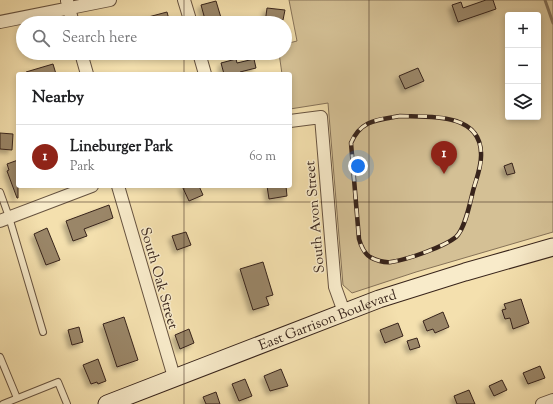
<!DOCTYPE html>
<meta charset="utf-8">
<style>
:root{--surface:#fff;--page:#f2f2f2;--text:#202124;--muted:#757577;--line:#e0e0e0;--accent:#8f2418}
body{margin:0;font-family:"Sorts Mill Goudy",serif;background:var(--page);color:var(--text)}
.controls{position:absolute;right:12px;top:12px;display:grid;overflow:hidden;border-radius:4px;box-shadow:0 2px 6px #0003}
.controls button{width:36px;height:36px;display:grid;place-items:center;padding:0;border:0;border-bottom:1px solid var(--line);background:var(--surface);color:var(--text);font:20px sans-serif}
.you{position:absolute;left:358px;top:166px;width:14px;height:14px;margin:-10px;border:3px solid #fff;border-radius:50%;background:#1a73e8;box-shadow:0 0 0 6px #1a73e833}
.badge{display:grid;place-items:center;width:26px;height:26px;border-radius:50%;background:var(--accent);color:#fff;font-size:13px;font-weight:700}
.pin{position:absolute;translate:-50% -33px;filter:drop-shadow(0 1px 2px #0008)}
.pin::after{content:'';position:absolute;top:21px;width:14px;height:12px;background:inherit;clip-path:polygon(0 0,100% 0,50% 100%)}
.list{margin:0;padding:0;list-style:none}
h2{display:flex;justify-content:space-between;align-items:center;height:52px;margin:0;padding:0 16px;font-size:17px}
h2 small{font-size:13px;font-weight:400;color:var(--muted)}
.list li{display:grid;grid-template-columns:26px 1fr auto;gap:12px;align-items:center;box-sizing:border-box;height:64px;padding:0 16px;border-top:1px solid var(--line)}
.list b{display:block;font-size:15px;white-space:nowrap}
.list p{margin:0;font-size:13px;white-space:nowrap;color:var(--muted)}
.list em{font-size:13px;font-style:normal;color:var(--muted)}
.icon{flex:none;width:22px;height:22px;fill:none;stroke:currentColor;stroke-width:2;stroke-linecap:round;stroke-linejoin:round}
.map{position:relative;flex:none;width:553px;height:404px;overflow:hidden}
.search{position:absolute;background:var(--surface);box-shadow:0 2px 6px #0003;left:16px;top:16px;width:276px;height:44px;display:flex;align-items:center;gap:10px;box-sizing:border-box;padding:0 14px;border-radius:22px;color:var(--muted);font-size:15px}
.panel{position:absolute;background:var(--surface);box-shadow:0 2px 6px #0003;left:16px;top:72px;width:276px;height:116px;border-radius:4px}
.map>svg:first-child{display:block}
</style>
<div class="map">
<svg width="553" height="404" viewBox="0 0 553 404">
<defs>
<filter id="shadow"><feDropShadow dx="-3.5" dy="3.5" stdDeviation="2" flood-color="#0004"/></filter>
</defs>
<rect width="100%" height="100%" fill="#f4e0ae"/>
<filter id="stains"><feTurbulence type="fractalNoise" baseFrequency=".005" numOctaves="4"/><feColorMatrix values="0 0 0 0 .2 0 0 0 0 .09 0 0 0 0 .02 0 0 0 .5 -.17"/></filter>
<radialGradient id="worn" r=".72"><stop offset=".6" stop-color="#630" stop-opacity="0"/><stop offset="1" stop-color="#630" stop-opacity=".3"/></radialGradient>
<path fill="#d4c095" stroke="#867258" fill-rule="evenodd" d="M289 0H553V232L416 272 352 293 343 285 328 103 290 109V74H282L279 53H285V44L297 41ZM508 15H538V117H508Z"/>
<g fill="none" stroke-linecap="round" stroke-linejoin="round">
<path stroke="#826e55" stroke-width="3" d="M545 0 553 23"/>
</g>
<path fill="#9a8667" stroke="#38241b" filter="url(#shadow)" d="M486 0H493L496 9 458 22 452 5 461 2 463 8Z
M216 1 222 21 206 23 201 5Z
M267 8 285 10 283 20H279V23H265Z
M167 12 170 23H138L137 20Z
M236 59 237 63 254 59 256 68 240 72 241 74H224L221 63Z
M53 64 56 74H27L26 72Z
M418 68 424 81 405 89 399 76Z
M0 133 13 134 12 150 0 149Z
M18 160V198H17L7 171 9 170 7 164Z
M512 163 515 173 507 175 504 166Z
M182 186H199L203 195 189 201Z
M267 186H286L287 196 269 199Z
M109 205 113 218 84 229 87 236 73 241 66 221Z
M47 228 60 260 46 265 34 234Z
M186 232 191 245 177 250 172 236Z
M263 262 273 295 266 297 269 305 253 310 240 269Z
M521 299 529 323 513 329 510 318 505 319 502 310 506 309 504 304Z
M443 312 449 327 435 333 433 329 427 331 423 321Z
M124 317 138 360 117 367 103 324Z
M398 323 403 336 385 343 380 330Z
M79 327 83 342 72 345 68 330Z
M189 329 194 343 180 349 175 335Z
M417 338 420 347 410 350 407 341Z
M98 359 106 381 98 384 97 382 91 384 83 365Z
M540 366 545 378 528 384 523 373Z
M281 369 288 386 270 391 264 376Z
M245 379 252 396 239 401 232 384Z
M502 380 507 390 494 396 489 386Z
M469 390 475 404H457L454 396Z
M216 392 220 404H206L203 397Z"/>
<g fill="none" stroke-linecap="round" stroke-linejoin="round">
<g stroke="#675340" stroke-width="8">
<path id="service" d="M0 192 9 217 43 332
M0 357 17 398
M3 404 58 382 67 404"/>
</g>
<g stroke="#675340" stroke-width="14">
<path id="minor" d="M184 0 191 23
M67 1 73 23
M0 22 110 0
M81 53 87 74
M199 53 205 74
M290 121 321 117 335 287 344 312
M118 186 174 377
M0 221 92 186
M542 404 553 400"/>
</g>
<g stroke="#38241b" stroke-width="19">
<g id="secondary">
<path id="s1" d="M107 404 379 299 465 272 553 247"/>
</g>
</g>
<use href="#service" stroke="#f8ebca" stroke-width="6"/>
<use href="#minor" stroke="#f8ebca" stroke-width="12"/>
<use href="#secondary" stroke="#f8ebca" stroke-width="17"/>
<g stroke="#38241b" stroke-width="4.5">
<path id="rail" d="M400 116C428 117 480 112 481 153 482 166 476 179 473 191 470 203 465 229 456 237 444 247 406 260 391 262 384 263 375 260 370 257 364 253 361 246 359 239L351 143C361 120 377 120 400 116Z"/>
</g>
<use href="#rail" stroke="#f8ebca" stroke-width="3" stroke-dasharray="9" stroke-linecap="butt"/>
</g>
<path fill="none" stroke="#38241b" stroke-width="1" stroke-opacity="0.55" d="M184 0V23M369 0V404M184 53V74M184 186V404M0 202H553"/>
<g text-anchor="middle" stroke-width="3" stroke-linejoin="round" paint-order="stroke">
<g font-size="14" fill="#38241b" stroke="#f8ebca">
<text transform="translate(314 217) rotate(-95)" y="5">South Avon Street</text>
<text transform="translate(160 278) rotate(74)" y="5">South Oak Street</text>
<text dy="5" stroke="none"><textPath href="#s1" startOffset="236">East Garrison Boulevard</textPath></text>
</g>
</g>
<rect width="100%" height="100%" filter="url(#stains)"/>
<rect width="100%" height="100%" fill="url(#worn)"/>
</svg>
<div class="controls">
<button>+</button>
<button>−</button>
<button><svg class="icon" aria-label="layers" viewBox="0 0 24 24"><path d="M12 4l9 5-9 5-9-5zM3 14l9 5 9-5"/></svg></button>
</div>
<div class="you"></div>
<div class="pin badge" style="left:444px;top:174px">1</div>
<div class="search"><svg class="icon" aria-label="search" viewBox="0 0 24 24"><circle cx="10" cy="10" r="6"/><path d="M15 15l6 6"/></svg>Search here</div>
<section class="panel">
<h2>Nearby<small></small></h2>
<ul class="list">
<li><span class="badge">1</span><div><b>Lineburger Park</b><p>Park</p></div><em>60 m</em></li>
</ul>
</section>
</div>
